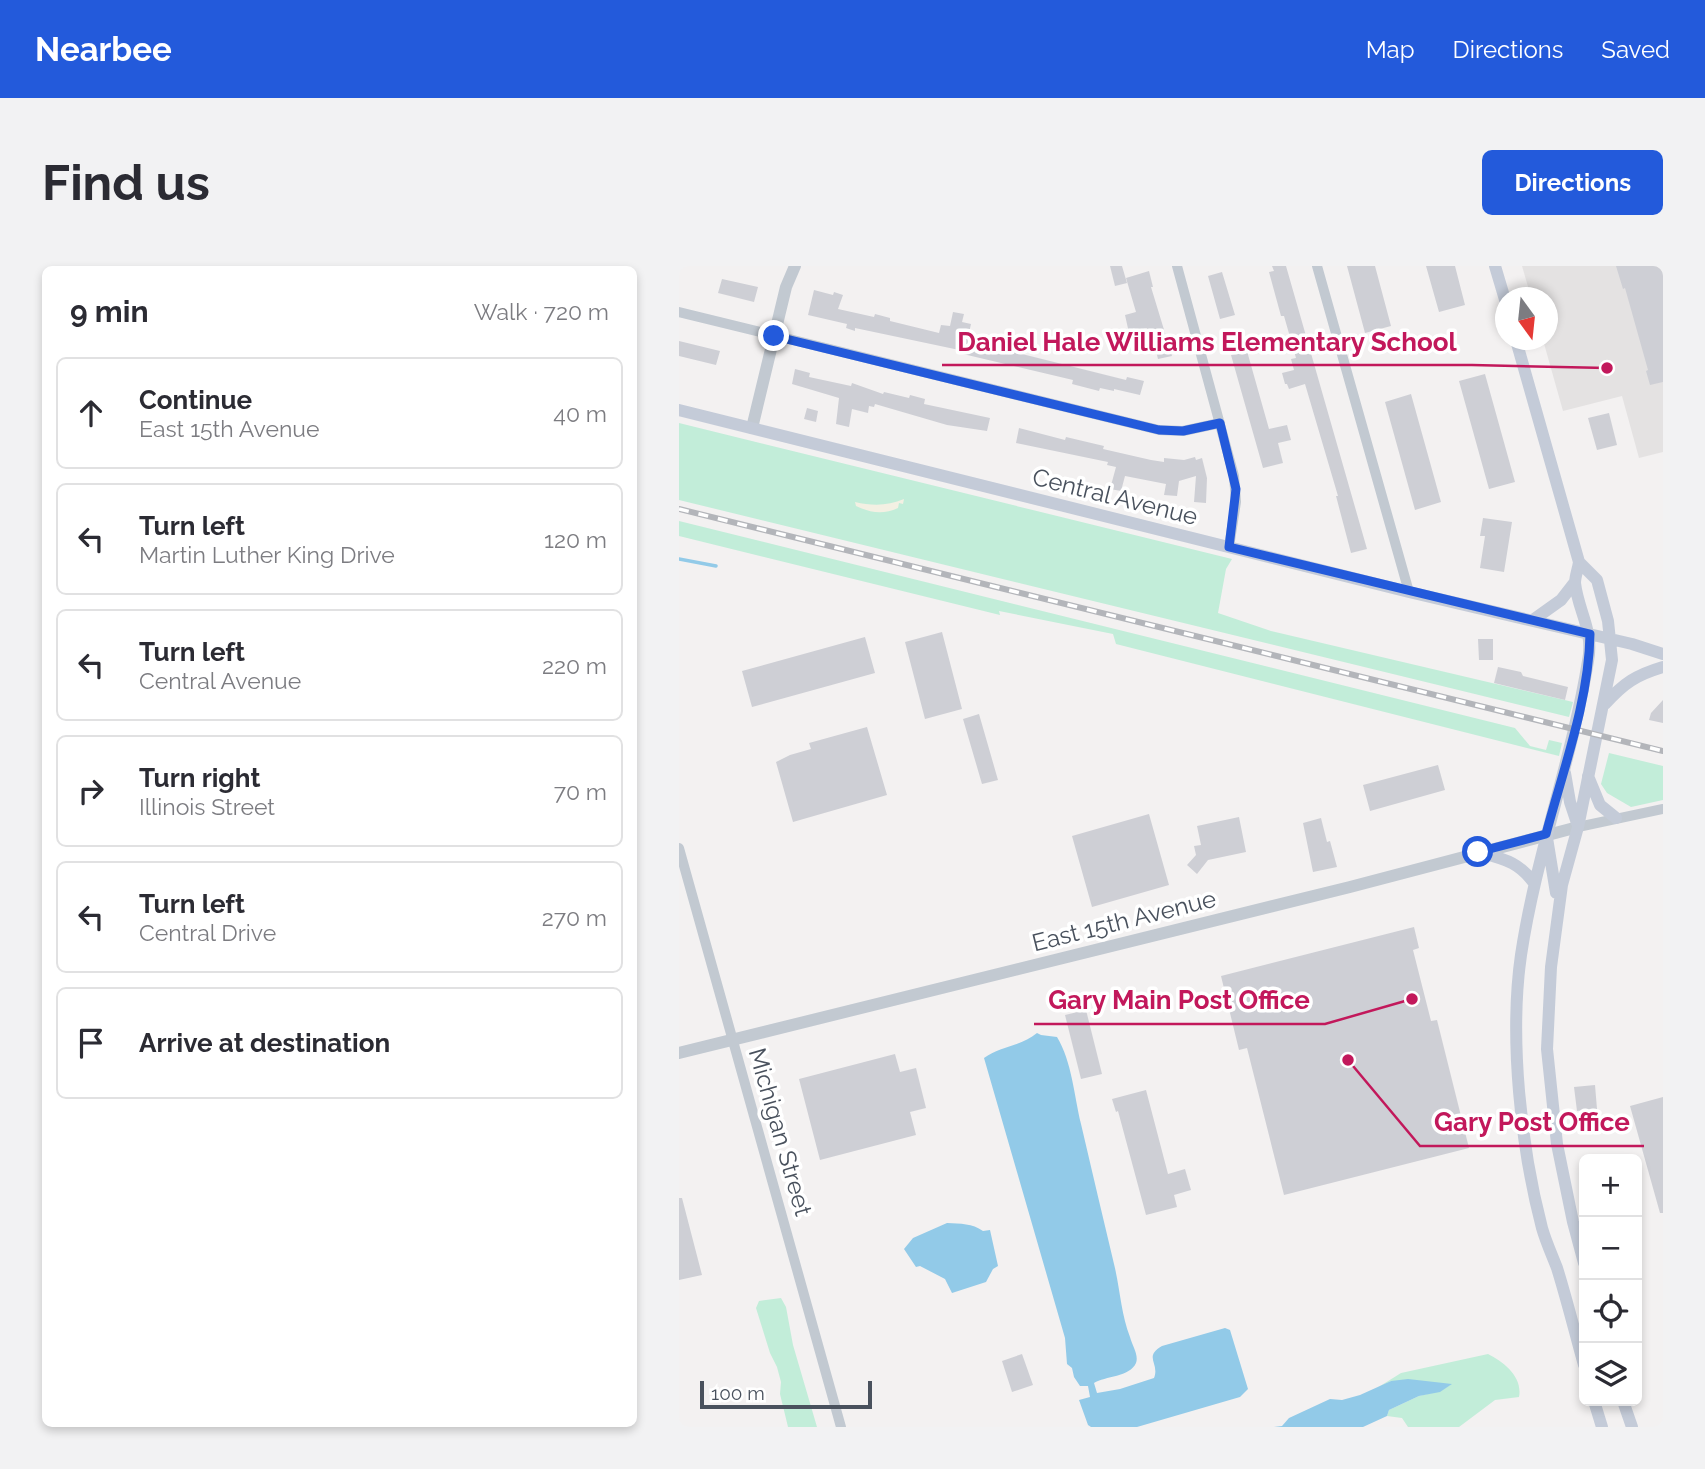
<!DOCTYPE html>
<meta charset="utf-8">
<style>
:root{--surface:#fff;--page:#f2f2f3;--text:#2b2b33;--muted:#7c7c81;--line:#e1e1e2;--accent:#235adb}
body{margin:0;font-family:Raleway,sans-serif;background:var(--page);color:var(--text)}
.controls{position:absolute;right:21px;bottom:21px;display:grid;overflow:hidden;border-radius:10px;box-shadow:0 4px 10px #0003}
.controls button{width:63px;height:63px;display:grid;place-items:center;padding:0;border:0;border-bottom:2px solid var(--line);background:var(--surface);color:var(--text);font:35px sans-serif}
.compass{position:absolute;left:816px;top:21px;width:63px;height:63px;border-radius:50%;background:var(--surface);box-shadow:0 4px 10px #0003;rotate:165deg}
.scale{position:absolute;left:21px;bottom:18px;width:172px;box-sizing:border-box;padding-left:7px;border:4px solid #49515d;border-top:0;font-size:19px;line-height:24px;white-space:nowrap;color:#49515d;-webkit-text-stroke:5px #fff;paint-order:stroke}
.stop{position:absolute;width:21px;height:21px;margin:-16px;border:5px solid #235adb;border-radius:50%;background:#fff}
.stop.end{background:#235adb;border-color:#fff;box-shadow:0 2px 7px #0008}
.list{margin:0;padding:0;list-style:none}
h2{display:flex;justify-content:space-between;align-items:center;height:91px;margin:0;padding:0 28px;font-size:30px}
h2 small{font-size:23px;font-weight:400;color:var(--muted)}
.list li{display:grid;grid-template-columns:46px 1fr auto;gap:21px;align-items:center;box-sizing:border-box;height:112px;margin:0 14px 14px;padding:0 14px;border:2px solid var(--line);border-radius:10px}
.list b{display:block;font-size:26px;white-space:nowrap}
.list p{margin:0;font-size:23px;white-space:nowrap;color:var(--muted)}
.list em{font-size:23px;font-style:normal;color:var(--muted)}
.icon{flex:none;width:38px;height:38px;fill:none;stroke:currentColor;stroke-width:2;stroke-linecap:round;stroke-linejoin:round}
.map{position:relative;flex:none;width:984px;height:1161px;overflow:hidden;border-radius:10px}
header{display:flex;align-items:center;gap:42px;box-sizing:border-box;height:98px;padding:0 35px;background:var(--accent);color:#fff}
header strong{font-size:33px}
nav{display:flex;gap:38px;margin-inline-start:auto;font-size:24px}
.intro{display:flex;align-items:center;justify-content:space-between;box-sizing:border-box;height:168px;padding:0 42px}
h1{margin:0;font-size:49px}
.button{padding:18px 32px;border-radius:10px;background:var(--accent);color:#fff;font-size:24px;font-weight:700}
main{display:flex;gap:42px;padding:0 42px}
aside{flex:1;background:var(--surface);border-radius:10px;box-shadow:0 4px 10px #0003}
.map>svg:first-child{display:block}
</style>
<header>
<strong>Nearbee</strong>
<nav><a>Map</a><a>Directions</a><a>Saved</a></nav>
</header>
<div class="intro"><h1>Find us</h1><a class="button">Directions</a></div>
<main>
<aside>
<h2>9 min<small>Walk · 720 m</small></h2>
<ul class="list">
<li><svg class="icon" aria-label="ahead" viewBox="0 0 24 24"><path d="M12 20V5M6 11l6-6 6 6"/></svg><div><b>Continue</b><p>East 15th Avenue</p></div><em>40 m</em></li>
<li><svg class="icon" aria-label="left" viewBox="0 0 24 24"><path d="M17 20v-9H6M10 6l-5 5 5 5"/></svg><div><b>Turn left</b><p>Martin Luther King Drive</p></div><em>120 m</em></li>
<li><svg class="icon" aria-label="left" viewBox="0 0 24 24"><path d="M17 20v-9H6M10 6l-5 5 5 5"/></svg><div><b>Turn left</b><p>Central Avenue</p></div><em>220 m</em></li>
<li><svg class="icon" aria-label="right" viewBox="0 0 24 24"><path d="M7 20v-9h11M14 6l5 5-5 5"/></svg><div><b>Turn right</b><p>Illinois Street</p></div><em>70 m</em></li>
<li><svg class="icon" aria-label="left" viewBox="0 0 24 24"><path d="M17 20v-9H6M10 6l-5 5 5 5"/></svg><div><b>Turn left</b><p>Central Drive</p></div><em>270 m</em></li>
<li><svg class="icon" aria-label="arrive" viewBox="0 0 24 24"><path d="M6 21V4h12l-3 4 3 4H6"/></svg><div><b>Arrive at destination</b></div></li>
</ul>
</aside>
<div class="map">
<svg width="984" height="1161" viewBox="0 0 984 1161">
<rect width="100%" height="100%" fill="#f3f1f1"/>
<path fill="#e4e2e2" d="M843 0H984V186L960 192 943 130 884 145 864 74H869V32L852 31Z"/>
<path fill="#c2edd9" d="M0 157 553 293 547 303 539 347 592 365 894 436 890 451 0 234Z
M0 255 836 462 851 480 867 484 870 474 883 477 880 490 437 378 434 368 320 345 321 349 0 270Z
M930 487 984 500V534L952 541 928 527 922 518Z
M102 1032 107 1041 114 1079 138 1161H109L101 1128 102 1116 98 1101 91 1087 77 1042 80 1035Z
M809 1088C825 1096 844 1111 840 1131L816 1134 780 1161H729L723 1152 708 1150 710 1144 740 1130 761 1125 771 1119 712 1115 698 1122 722 1107Z"/>
<path fill="#f3f0e3" d="M225 233 224 238 220 237 219 242C204 249 192 247 177 240L176 236C193 240 209 240 225 233Z"/>
<path fill="#92cae8" d="M358 767 362 769 378 771C393 796 395 829 402 858 413 905 424 952 435 998 441 1022 442 1048 451 1071 453 1079 460 1089 457 1097 451 1111 426 1110 415 1117L418 1127 441 1123 475 1112C481 1097 464 1091 483 1080L546 1062 551 1064 569 1123 561 1131 458 1161H412L409 1159 400 1134 411 1131 409 1120H401L395 1111 393 1102 388 1098 386 1072 305 792C321 780 343 780 358 767Z
M268 957C282 958 293 957 304 965L311 964 319 1000 314 1003 307 1016 273 1027 266 1013 241 1000 237 1001 225 983 234 972Z
M729 1113 773 1118 761 1126 740 1130 710 1144 708 1150 684 1161H595L603 1160 610 1152 651 1133 663 1134 681 1129 712 1115Z"/>
<g fill="none" stroke-linecap="round" stroke-linejoin="round">
<path stroke="#92cae8" stroke-width="3.5" d="M0 293 37 300"/>
</g>
<path fill="#cecfd5" d="M431 0H443L448 17 436 20Z
M593 0H607L688 283 672 287 657 230H659L626 118 610 123 608 118H606L603 107 615 104 612 93 617 92 605 50H602L590 6 595 5Z
M668 0H696L712 60 686 67Z
M747 0H776L786 39 760 46Z
M937 0H984V116L971 119 967 105 969 104 946 22 944 23Z
M470 5 474 21H472L493 90 479 93 473 69 470 70 468 62 450 67 446 49 457 46 447 12Z
M543 6 556 49 541 53 529 10Z
M43 13 79 21 75 36 39 27Z
M135 24 154 29 155 26 164 29 159 43 195 51 196 48 211 52V55L260 67 262 59 271 60 274 46 285 48 283 56 292 58 290 67 321 75 319 82 447 114 448 111 465 115 461 129 435 123V125L421 122 420 125 393 118 394 114 284 88 285 85 176 62V65L167 62 168 58 129 49Z
M0 75 41 85 37 99 0 90Z
M568 85 590 163 608 159 612 174 599 177 604 197 584 202 552 89Z
M116 103 131 107 130 111 172 120 173 117 204 128 205 126 230 132 231 129 246 133 245 138 311 152 308 165 268 159 196 138 195 141 190 140 189 147 173 143 170 161 157 158 160 132 113 118Z
M806 108 836 216 810 223 780 115Z
M732 128 762 236 736 244 706 136Z
M128 142 139 145 137 156 125 153Z
M930 147 938 179 918 184 909 152Z
M340 162 386 174 387 171 425 180 424 183 472 194 485 196V192L505 194 516 191 517 194 523 192 528 212 527 237 515 236 517 210 500 215 498 230 485 229 487 218 446 210 442 225 431 223 437 201 428 199 429 196 337 177Z
M804 252 833 256 825 306 801 302 806 270H801Z
M263 366 283 443 246 453 226 376Z
M186 371 196 407 73 441 63 405Z
M799 373H814V394H800Z
M819 401 842 406 844 410 889 421 886 434 815 417Z
M984 434V457L970 454 972 447Z
M300 448 319 514 303 518 284 453Z
M188 461 208 529 114 556 97 496 111 489 132 483 130 477Z
M759 499 766 524 691 545 684 519Z
M470 548 490 619 413 641 393 570Z
M560 551 567 586 529 594 518 608 508 599 517 589 515 580 522 579 518 560Z
M642 552 648 576 651 575 658 601 634 606 624 557Z
M735 661 740 682 734 684 752 755 758 754 790 882 605 929 568 782 560 784 542 710Z
M407 744 423 808 402 813 386 749Z
M216 788 221 806 237 802 247 842 231 846 237 869 141 894 120 813Z
M916 819 918 843 898 845 895 821Z
M467 824 489 908 506 903 512 924 495 929 498 941 467 949 439 845 437 846 433 833Z
M984 831V947H981L951 840Z
M0 932H3L23 1009 0 1014Z
M343 1088 354 1119 333 1126 323 1095Z"/>
<g fill="none" stroke-linecap="round" stroke-linejoin="round">
<path stroke="#c2c9d1" stroke-width="10" d="M498 0 555 210 557 236 550 281
M638 0 730 326
M0 46 480 164 504 165 541 157
M899 561 984 543
M0 582 162 1161"/>
<path stroke="#c2c9d1" stroke-width="12" d="M73 162 107 21 116 0
M0 787 671 621 899 561"/>
<path stroke="#c4cbd8" stroke-width="12" d="M816 0 827 37
M837 74 900 296C899 303 896 311 896 317 899 345 915 364 909 395 893 494 857 589 842 689 830 772 842 882 863 962 867 976 873 989 878 1002 888 1034 896 1067 905 1099
M0 144 730 326 953 378 984 388
M900 296 918 314 929 355 933 394 899 561 883 619 872 701 868 783 878 878 894 956 905 997
M854 354 882 334 896 316
M926 438C945 417 957 409 984 401
M886 507 891 536 898 557
M909 510 921 539 937 552
M868 572 877 627
M799 586C824 593 839 595 855 617
M915 1135 923 1161
M944 1135 953 1161"/>
<g stroke="#b3b5ba" stroke-width="6">
<path id="rail" d="M0 243 984 485"/>
</g>
<use href="#rail" stroke="#fff" stroke-width="3.5" stroke-dasharray="10" stroke-linecap="butt"/>
</g>
<g fill="none" stroke-linecap="round" stroke-linejoin="round">
<path stroke="#235adb" stroke-width="9" d="M95 70 480 164 504 165 541 157 557 223 550 281 911 368C910 435 884 504 867 568L799 586"/>
</g>
<g text-anchor="middle" stroke-width="7" stroke-linejoin="round" paint-order="stroke">
<g font-size="24" fill="#49515d" stroke="#fff">
<text transform="translate(436 231) rotate(14)" y="8">Central Avenue</text>
<text transform="translate(445 655) rotate(-14)" y="8">East 15th Avenue</text>
<text transform="translate(101 866) rotate(74)" y="8">Michigan Street</text>
</g>
</g>
<path fill="none" stroke="#c2185b" stroke-width="2.5" d="M928 102L793 99H263M733 733L646 758H355M669 794L741 880H965"/>
<g fill="#c2185b" stroke="#fff" stroke-width="2.5">
<circle cx="928" cy="102" r="7"/>
<circle cx="733" cy="733" r="7"/>
<circle cx="669" cy="794" r="7"/>
</g>
<g font-size="26" text-anchor="middle" font-weight="bold" fill="#c2185b" stroke="#fff" stroke-width="7" stroke-linejoin="round" paint-order="stroke">
<text x="528" y="85">Daniel Hale Williams Elementary School</text>
<text x="500" y="743">Gary Main Post Office</text>
<text x="853" y="865">Gary Post Office</text>
</g>
</svg>
<div class="controls">
<button>+</button>
<button>−</button>
<button><svg class="icon" aria-label="locate" viewBox="0 0 24 24"><circle cx="12" cy="12" r="6"/><path d="M12 2v4M12 18v4M2 12h4M18 12h4"/></svg></button>
<button><svg class="icon" aria-label="layers" viewBox="0 0 24 24"><path d="M12 4l9 5-9 5-9-5zM3 14l9 5 9-5"/></svg></button>
</div>
<svg class="compass" viewBox="-18 -18 36 36"><path d="M0-13l5 13h-10z" fill="#e53935"/><path d="M0 13l5-13h-10z" fill="#7c7c81"/></svg>
<div class="scale">100 m</div>
<div class="stop" style="left:799px;top:586px"></div>
<div class="stop end" style="left:95px;top:70px"></div>
</div>
</main>
